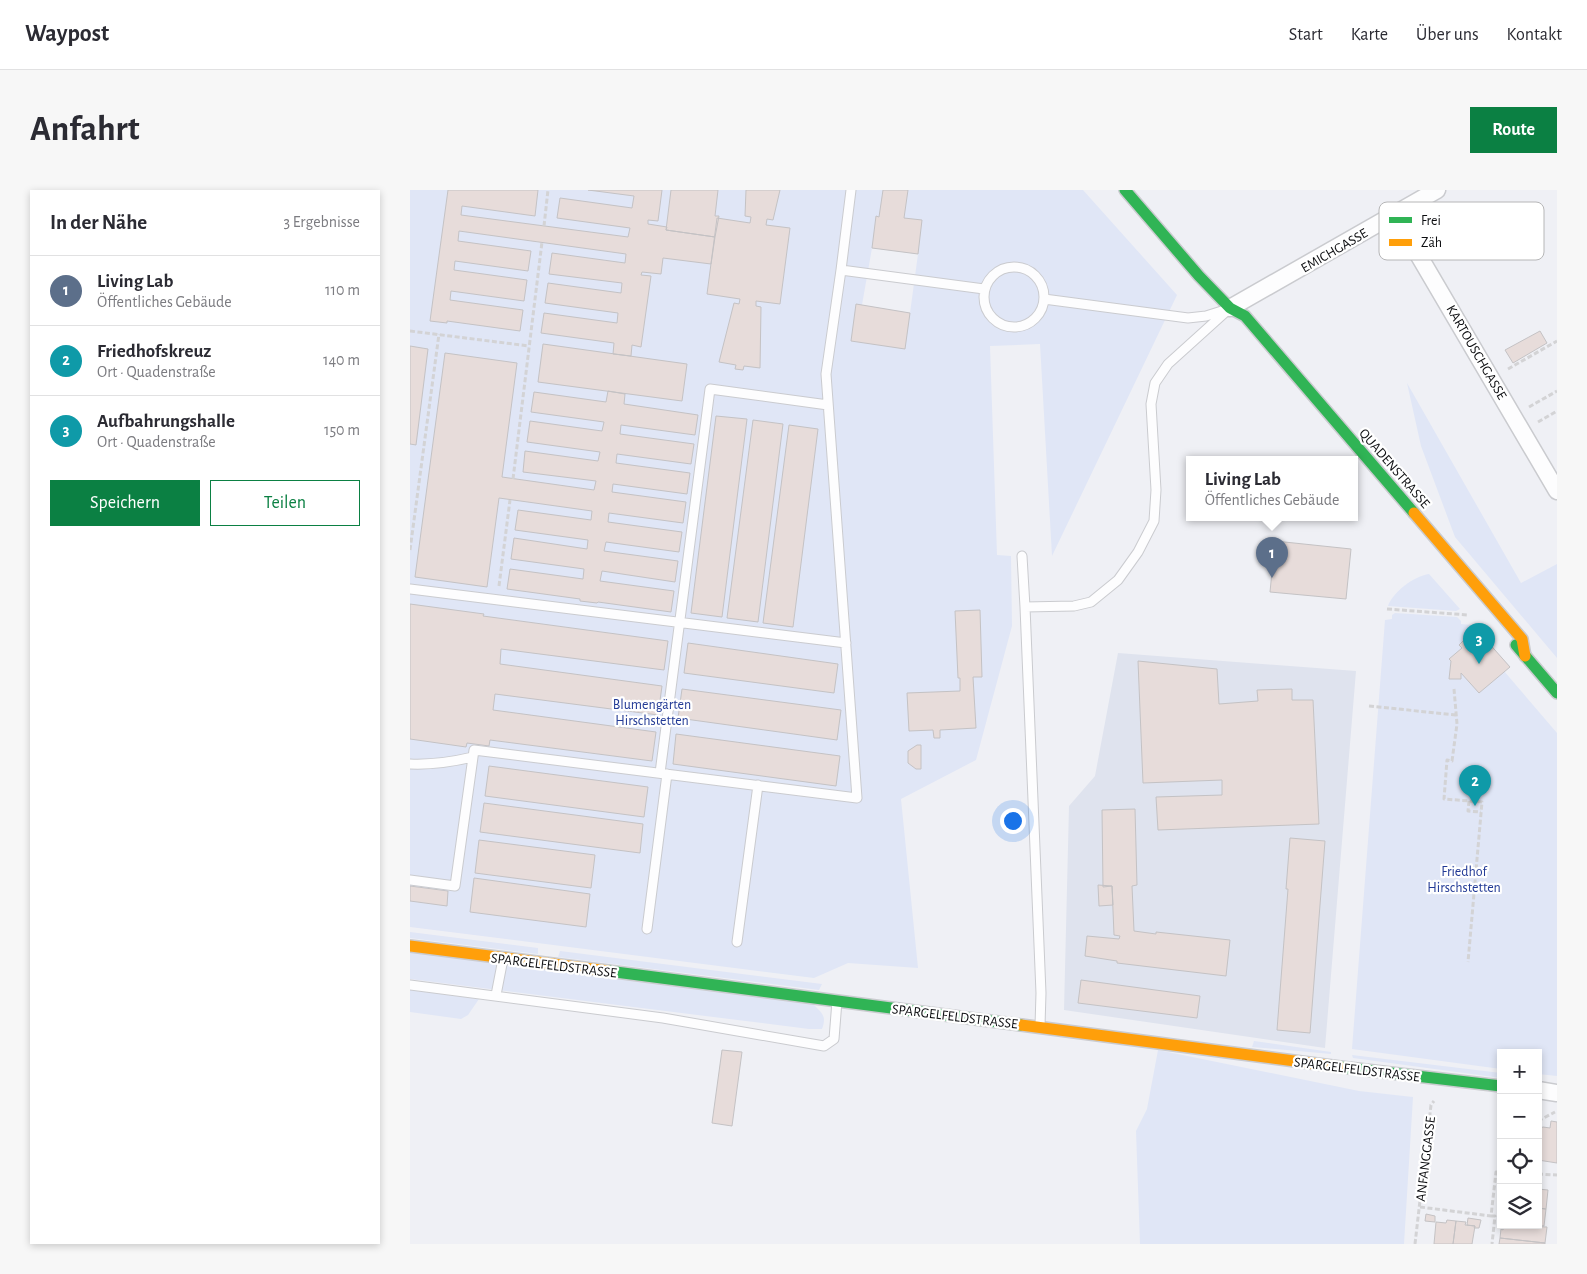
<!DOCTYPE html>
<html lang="de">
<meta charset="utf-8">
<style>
:root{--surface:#fff;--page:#f7f7f7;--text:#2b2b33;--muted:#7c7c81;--line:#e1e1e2;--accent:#0b8043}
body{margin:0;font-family:"Alegreya Sans",sans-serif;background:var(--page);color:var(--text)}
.controls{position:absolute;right:15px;bottom:15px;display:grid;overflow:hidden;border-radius:0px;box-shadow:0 2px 8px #0003}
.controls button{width:45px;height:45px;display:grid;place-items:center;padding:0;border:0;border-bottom:1px solid var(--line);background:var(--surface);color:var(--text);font:25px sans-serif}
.you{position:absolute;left:602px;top:630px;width:18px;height:18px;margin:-12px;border:4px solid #fff;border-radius:50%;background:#1a73e8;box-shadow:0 0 0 8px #1a73e833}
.badge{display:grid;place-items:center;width:32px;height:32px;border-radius:50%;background:var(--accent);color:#fff;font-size:16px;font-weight:700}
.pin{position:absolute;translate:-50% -41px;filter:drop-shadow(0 1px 2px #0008)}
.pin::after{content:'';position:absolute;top:26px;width:18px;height:15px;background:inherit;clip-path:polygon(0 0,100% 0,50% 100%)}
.popup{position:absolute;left:776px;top:266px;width:172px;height:65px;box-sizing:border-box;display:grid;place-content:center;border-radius:0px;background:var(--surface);filter:drop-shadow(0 1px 4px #0005);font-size:16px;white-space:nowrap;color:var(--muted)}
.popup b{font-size:19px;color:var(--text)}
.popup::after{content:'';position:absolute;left:50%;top:100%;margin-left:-10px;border:10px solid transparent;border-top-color:var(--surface)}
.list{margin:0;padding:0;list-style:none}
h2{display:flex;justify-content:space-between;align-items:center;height:65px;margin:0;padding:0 20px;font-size:21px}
h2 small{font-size:16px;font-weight:400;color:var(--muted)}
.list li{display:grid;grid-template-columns:32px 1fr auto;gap:15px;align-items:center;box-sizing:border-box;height:70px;padding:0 20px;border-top:1px solid var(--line)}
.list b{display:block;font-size:19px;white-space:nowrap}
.list p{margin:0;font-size:16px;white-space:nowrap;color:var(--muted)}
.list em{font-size:16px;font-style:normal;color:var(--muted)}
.actions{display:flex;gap:10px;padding:15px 20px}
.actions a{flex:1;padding:11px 0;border:1px solid var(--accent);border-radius:0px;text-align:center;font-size:18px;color:var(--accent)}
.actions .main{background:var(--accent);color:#fff}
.icon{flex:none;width:28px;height:28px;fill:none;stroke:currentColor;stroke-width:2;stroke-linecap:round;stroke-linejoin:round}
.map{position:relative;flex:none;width:1147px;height:1054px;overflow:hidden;border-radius:0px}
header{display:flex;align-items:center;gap:30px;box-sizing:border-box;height:70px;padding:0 25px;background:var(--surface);border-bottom:1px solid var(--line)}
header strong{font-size:24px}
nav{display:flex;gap:28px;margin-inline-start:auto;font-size:18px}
.intro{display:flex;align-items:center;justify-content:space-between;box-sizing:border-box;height:120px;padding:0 30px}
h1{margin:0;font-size:35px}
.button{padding:12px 22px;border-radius:0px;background:var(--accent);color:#fff;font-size:18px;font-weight:700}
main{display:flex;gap:30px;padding:0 30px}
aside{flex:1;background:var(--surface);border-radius:0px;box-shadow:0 2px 8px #0003}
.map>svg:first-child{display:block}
</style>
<header>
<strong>Waypost</strong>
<nav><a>Start</a><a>Karte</a><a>Über uns</a><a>Kontakt</a></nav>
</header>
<div class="intro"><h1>Anfahrt</h1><a class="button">Route</a></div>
<main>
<aside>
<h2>In der Nähe<small>3 Ergebnisse</small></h2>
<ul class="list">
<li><span class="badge" style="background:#5c6f8a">1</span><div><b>Living Lab</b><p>Öffentliches Gebäude</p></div><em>110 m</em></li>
<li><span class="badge" style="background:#0f9aa8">2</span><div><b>Friedhofskreuz</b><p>Ort · Quadenstraße</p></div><em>140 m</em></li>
<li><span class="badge" style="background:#0f9aa8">3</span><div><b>Aufbahrungshalle</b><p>Ort · Quadenstraße</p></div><em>150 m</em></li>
</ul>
<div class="actions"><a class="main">Speichern</a><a>Teilen</a></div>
</aside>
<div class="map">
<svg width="1147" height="1054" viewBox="0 0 1147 1054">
<rect width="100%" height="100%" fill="#eff0f5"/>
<path fill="#dfe3ee" d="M708 463 946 481 915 858 654 820 659 616 685 586Z"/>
<path fill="#e0e6f6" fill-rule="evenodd" d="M0 0H673L767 105 642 366 630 154 580 156 587 365 601 366 602 436 566 570 491 609 508 778 438 773 404 788 0 737ZM462 58 508 64 500 123 452 115Z
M997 193 1111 393 1147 374V468L1045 347 1011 256Z
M1019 384 1050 419 1046 421 978 416C983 402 1004 386 1019 384Z
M985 423 1047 427 1051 431V434L1062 435 1100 477 1094 481 1147 543V886L1128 884V863H1091V879L942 859 975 430 982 429V425Z
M0 742 128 758V764L0 748Z
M150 761 412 794 409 800 148 767Z
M0 762 403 814C412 823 417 826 412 839H399L0 789Z
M0 800 69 809 58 825 51 829 0 822Z
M844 851 921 862V864L842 857Z
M748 860 949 901 1003 907 994 1054H730L726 941 737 919Z
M942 865 1091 883V888L943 868Z"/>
<path fill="#e7dcda" stroke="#c4c2c4" d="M38 0H128L125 26 52 16 51 25 218 47 220 38 147 28 150 8 222 18 224 6 178 0H252L248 31 238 30V34L257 37 256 40 305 47 301 74 253 68 251 84 232 82 231 85 241 86 231 157 222 155 221 166 203 164 204 153 131 143 134 123 207 133 208 123 135 113 138 93 211 103 212 93 139 84 142 63 215 73 216 64 49 41 48 51 121 61 118 81 45 71 44 80 117 90 114 111 41 101 40 110 113 120 110 141 37 131V133L20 131Z
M261 0H308L305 26H309L305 47 256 40Z
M336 0H370L363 30 357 29 356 35 380 38 370 114 346 111V116L351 117 350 178 334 176 333 180 325 179 326 175 309 172 324 113 329 114 330 109 297 104 307 28 340 33 341 27 335 26Z
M473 0H498L494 28 512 30 508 64 462 58 466 26 469 27Z
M446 114 500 123 495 159 441 151Z
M1130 141 1137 153 1103 173 1095 160Z
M133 154 277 174 272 211 128 192Z
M0 156 18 159 6 255 0 254Z
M35 163 107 173 92 287 184 300 186 291 113 282 115 261 188 271 190 262 117 252 120 231 192 241 194 232 121 222 124 202 196 212 198 201 215 204 214 214 288 225 285 245 211 235 210 244 284 254 281 274 207 264 206 273 280 283 277 304 203 294 202 302 276 312 273 333 199 323 198 332 272 342 269 362 196 352 194 361 268 371 265 392 192 381 190 391 264 401 261 422 188 412 187 413 170 411V409L97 399 100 379 173 389 174 379 101 369 104 348 177 359 178 350 105 340 108 320 181 330 182 321 89 308 77 397 5 387Z
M306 226 337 229 312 427 281 423Z
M343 230 373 234 348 432 317 428Z
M379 235 408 239 383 437 353 433Z
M865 351 941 359 936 409 860 402Z
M0 414 74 424 73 426 258 451 254 480 91 459 90 474 252 496 248 525 85 504 83 520 246 542 242 571 80 550 79 556 57 553 56 557 0 549Z
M570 420 572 487H563L566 538 530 540V548H524L523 540 499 541 497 503 550 501V488H548L545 421Z
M1069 442 1100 477 1069 503 1051 483V489H1039L1041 471 1039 469 1052 458 1049 455 1055 449 1058 452Z
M278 453 428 474 424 503 274 483Z
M728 471 807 479 809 514 848 511 847 500 882 499V510H903L909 634 748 640 746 607 812 605V590L733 593Z
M272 499 431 520 427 550 268 528Z
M266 544 430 566 426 596 263 574Z
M507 555H511V579H506L498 573V561Z
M79 576 238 597 234 627 75 606Z
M74 613 233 634 230 663 70 642Z
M725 619 727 695 722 696 724 741 746 744V742L820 750 816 786 707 773V771L675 766 677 746 709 749 710 746 704 745 702 696 693 697 692 620Z
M880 648 915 651 900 843 867 840 878 699H876Z
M69 650 185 665 181 698 65 683Z
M64 688 180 704 176 737 60 722Z
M688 695 702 696 703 715 689 716Z
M0 696 38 701 37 716 0 711Z
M671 790 790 806 787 828 668 813Z
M312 860 332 862 322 936 302 933Z
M1141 931 1147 932V973L1128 970V939L1133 937 1140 938Z
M1128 999 1138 1000 1136 1019 1128 1018Z
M1128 1018 1136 1019 1134 1036 1124 1035H1128Z
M1016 1024 1025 1026V1032L1015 1031Z
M1058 1028 1071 1030 1069 1038H1064L1065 1036 1057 1035Z
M1037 1030 1046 1031 1043 1054H1024L1026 1032 1036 1033Z
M1046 1031 1056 1032 1055 1035 1065 1036 1062 1054H1043Z
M1094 1035 1137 1037 1135 1053 1090 1048 1091 1039 1093 1040Z
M1090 1048 1135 1053V1054H1089Z"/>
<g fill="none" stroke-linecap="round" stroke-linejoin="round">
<g stroke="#cacbcf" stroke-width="11">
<path id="lane" d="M441 0 431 80 574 99
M574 107a30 30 0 1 1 60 0a30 30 0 1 1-60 0Z
M634 109 778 128 796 126 815 120
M612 366 615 417
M0 399 436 453
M0 574C22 575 42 572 63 567
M250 583 300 199 418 215
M0 690 45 696 64 560 447 608 416 184 431 80
M237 739 257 584
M327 752 348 595
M0 795 253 828 414 856 424 849 427 811
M86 805 93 769
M630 836 631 803 615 417 664 416 681 412 708 390 728 362 744 331 746 300 741 214 745 193 758 174 820 118"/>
</g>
<g stroke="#cacbcf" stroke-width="19">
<path id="street" d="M985 25 1147 301
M820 118 1027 0
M1128 900 1147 903"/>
</g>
<g stroke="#cacbcf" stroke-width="14">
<path id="fast" d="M715 0 789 86 820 118 835 126 1004 323
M1106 455 1147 503
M198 781 611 835
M930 877 1091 896"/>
</g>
<g stroke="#cacbcf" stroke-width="14">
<path id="slow" d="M1004 323 1112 449 1115 466
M0 756 198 781
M611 835 930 877"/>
</g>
<path stroke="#d3d3d5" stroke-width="3" stroke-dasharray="5 2.5" stroke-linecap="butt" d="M134 36 138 0
M0 141 119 156
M1098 179 1147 151
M1119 217 1147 201
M1128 232 1147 221
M103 289 132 52
M0 360 29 144
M89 396 100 310
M977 419 1058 425
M1044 499 1047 534 1042 571 1037 570 1034 609 1072 612 1058 772
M959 516 1046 525
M1059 611 1058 621 1071 622
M1128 931 1145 922
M1128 984 1147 985
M1010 1017 1081 1026 1086 982H1091
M1081 1026H1085L1082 1054
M1005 1054 1021 915 1024 911"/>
<use href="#lane" stroke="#fdfdfe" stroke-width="9"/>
<use href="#street" stroke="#fdfdfe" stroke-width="16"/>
<use href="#fast" stroke="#30b455" stroke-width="11"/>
<use href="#slow" stroke="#ff9f0a" stroke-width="11"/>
</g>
<g text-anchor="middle" stroke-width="4.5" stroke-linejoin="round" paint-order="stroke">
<g font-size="14" fill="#0c0d10" stroke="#fff">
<text transform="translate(924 60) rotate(-30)" y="5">EMICHGASSE</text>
<text transform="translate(1067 162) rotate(60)" y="5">KARTOUSCHGASSE</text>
<text transform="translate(985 278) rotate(49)" y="5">QUADENSTRASSE</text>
<text transform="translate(144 775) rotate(7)" y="5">SPARGELFELDSTRASSE</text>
<text transform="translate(545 826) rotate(7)" y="5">SPARGELFELDSTRASSE</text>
<text transform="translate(947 879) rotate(7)" y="5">SPARGELFELDSTRASSE</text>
<text transform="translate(1015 969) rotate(-83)" y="5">ANFANGGASSE</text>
</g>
<g font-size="14" fill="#213995" stroke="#fff">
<text x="242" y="519">Blumengärten<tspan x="242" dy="16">Hirschstetten</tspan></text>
<text x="1054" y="686">Friedhof<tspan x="1054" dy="16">Hirschstetten</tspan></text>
</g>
</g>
<rect x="969" y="12" width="165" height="58" rx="8" fill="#fff" stroke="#b6b6b7" stroke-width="1"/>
<rect x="979" y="27" width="23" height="6" fill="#30b455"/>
<rect x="979" y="49" width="23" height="7" fill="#ff9f0a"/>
<g font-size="14" fill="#0c0d10">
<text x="1011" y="35">Frei</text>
<text x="1011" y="57">Zäh</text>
</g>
</svg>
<div class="controls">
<button>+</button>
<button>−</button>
<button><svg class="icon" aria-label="locate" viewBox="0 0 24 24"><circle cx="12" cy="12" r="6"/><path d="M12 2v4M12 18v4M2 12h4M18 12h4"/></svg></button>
<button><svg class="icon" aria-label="layers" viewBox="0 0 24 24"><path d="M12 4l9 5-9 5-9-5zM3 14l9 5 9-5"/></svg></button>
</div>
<div class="you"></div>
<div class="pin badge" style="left:862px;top:388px;background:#5c6f8a">1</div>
<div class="popup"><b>Living Lab</b>Öffentliches Gebäude</div>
<div class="pin badge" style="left:1065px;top:616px;background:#0f9aa8">2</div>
<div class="pin badge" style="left:1069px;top:474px;background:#0f9aa8">3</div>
</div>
</main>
